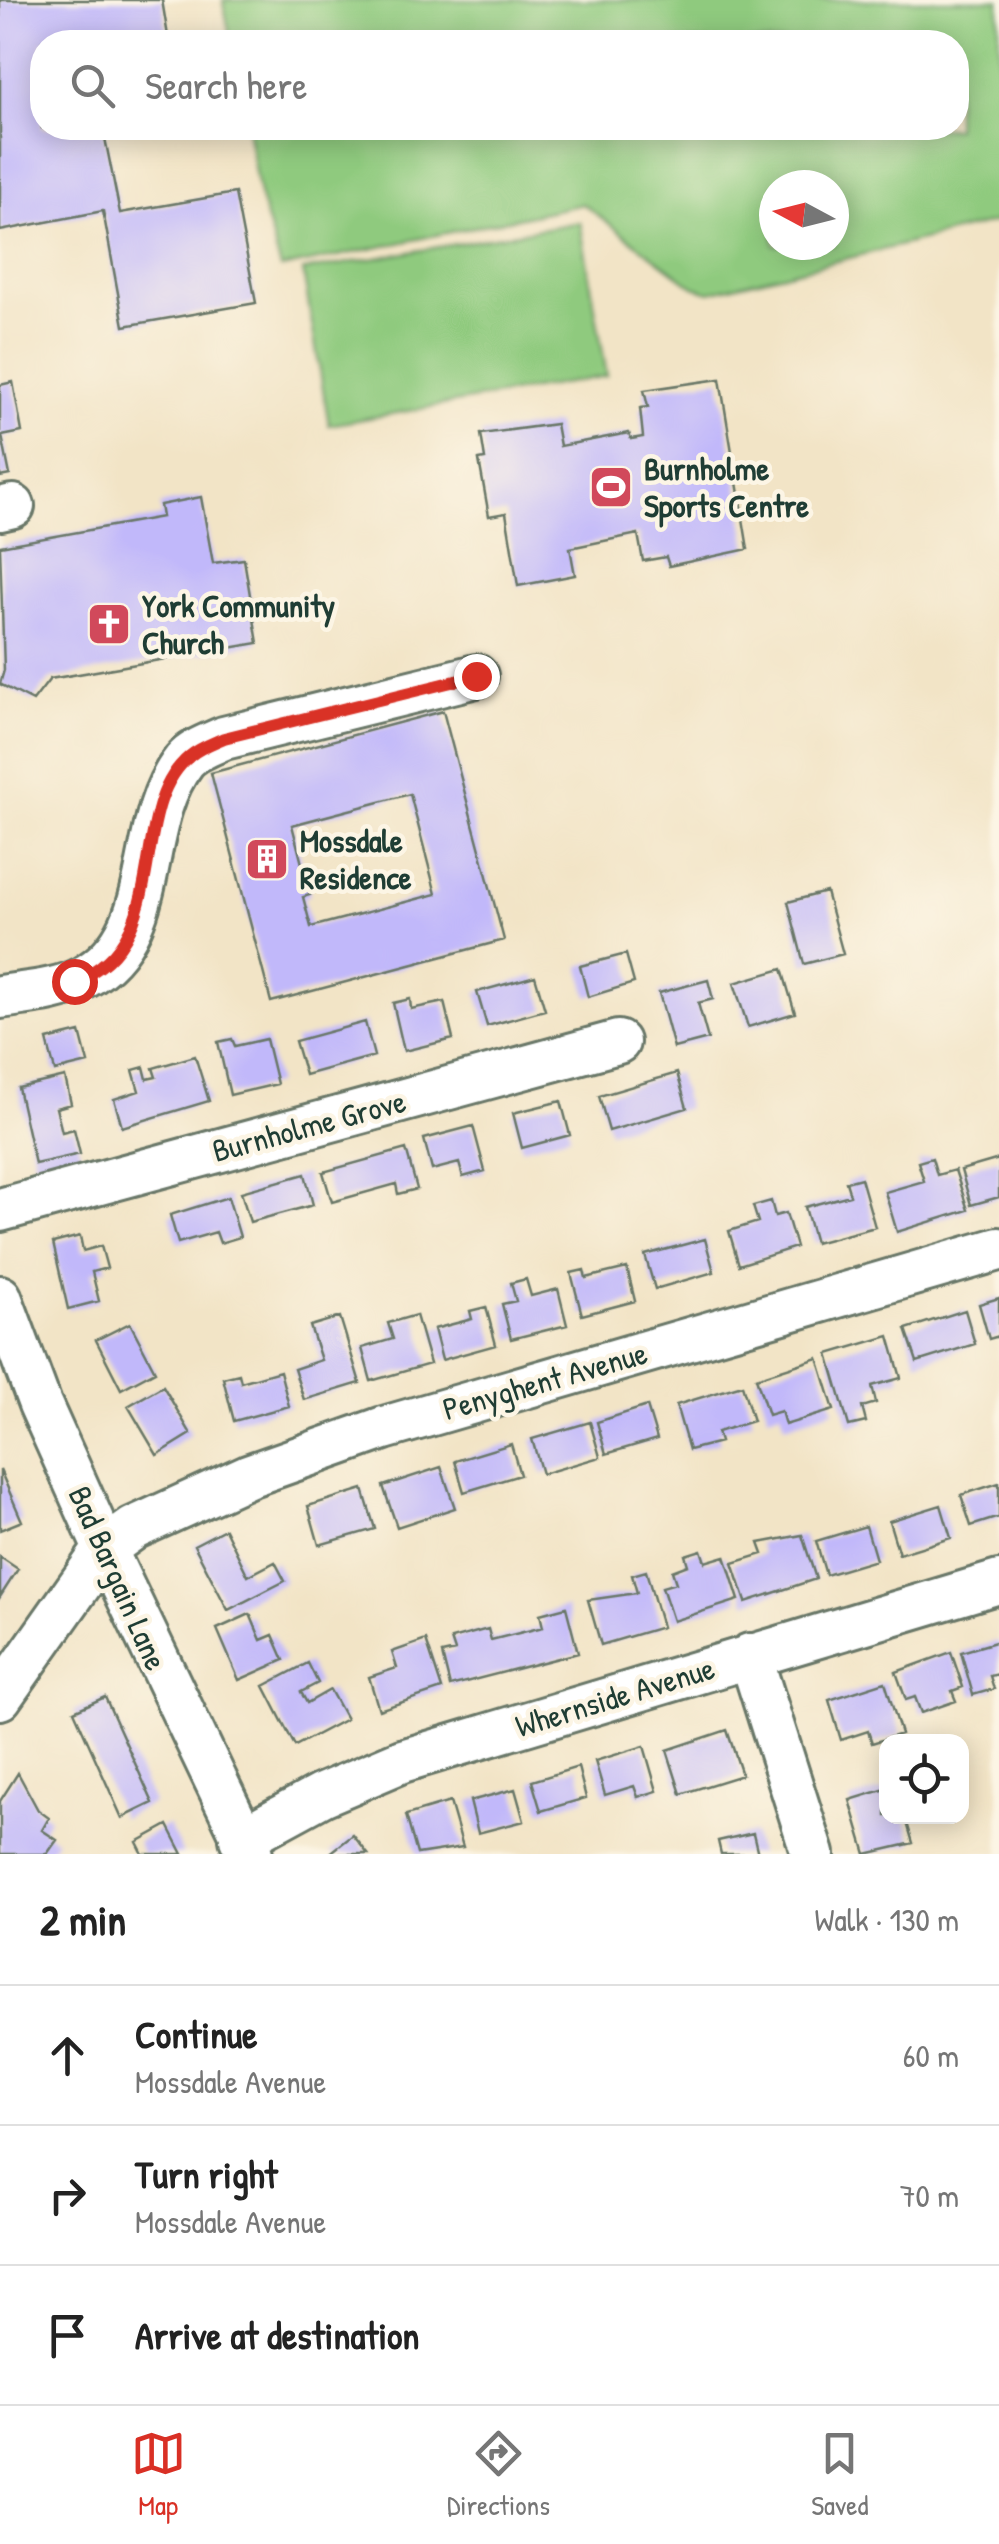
<!DOCTYPE html>
<meta charset="utf-8">
<style>
:root{--surface:#fff;--page:#f2f2f2;--text:#222;--muted:#767676;--line:#e0e0e0;--accent:#d93025}
body{margin:0;font-family:"Patrick Hand",sans-serif;background:var(--page);color:var(--text)}
.controls{position:absolute;right:30px;bottom:30px;display:grid;overflow:hidden;border-radius:20px;box-shadow:0 5px 25px #0003}
.controls button{width:90px;height:90px;display:grid;place-items:center;padding:0;border:0;border-bottom:2px solid var(--line);background:var(--surface);color:var(--text);font:50px sans-serif}
.compass{position:absolute;left:759px;top:170px;width:90px;height:90px;border-radius:50%;background:var(--surface);box-shadow:0 5px 25px #0003;rotate:277deg}
.stop{position:absolute;width:30px;height:30px;margin:-22px;border:8px solid #d93025;border-radius:50%;background:#fff}
.stop.end{background:#d93025;border-color:#fff;box-shadow:0 2px 10px #0008}
.list{margin:0;padding:0;list-style:none}
h2{display:flex;justify-content:space-between;align-items:center;height:130px;margin:0;padding:0 40px;font-size:42px}
h2 small{font-size:32px;font-weight:400;color:var(--muted)}
.list li{display:grid;grid-template-columns:65px 1fr auto;gap:30px;align-items:center;box-sizing:border-box;height:140px;padding:0 40px;border-top:2px solid var(--line)}
.list b{display:block;font-size:38px;white-space:nowrap}
.list p{margin:0;font-size:32px;white-space:nowrap;color:var(--muted)}
.list em{font-size:32px;font-style:normal;color:var(--muted)}
.icon{flex:none;width:55px;height:55px;fill:none;stroke:currentColor;stroke-width:2;stroke-linecap:round;stroke-linejoin:round}
.map{position:relative;flex:none;width:999px;height:1854px;overflow:hidden}
.search{position:absolute;background:var(--surface);box-shadow:0 5px 25px #0003;left:30px;right:30px;top:30px;height:110px;display:flex;align-items:center;gap:25px;box-sizing:border-box;padding:0 35px;border-radius:40px;color:var(--muted);font-size:38px}
.sheet{height:550px;background:var(--surface)}
nav{display:flex;justify-content:space-around;align-items:center;box-sizing:border-box;height:140px;border-top:2px solid var(--line);background:var(--surface);font-size:28px;color:var(--muted)}
nav a{display:grid;justify-items:center;gap:5px}
nav .on{color:var(--accent)}
.map>svg:first-child{display:block}
</style>
<div class="map">
<svg width="999" height="1854" viewBox="0 0 999 1854">
<rect width="100%" height="100%" fill="#fcf5e5"/>
<filter id="ink" filterUnits="userSpaceOnUse"><feTurbulence type="fractalNoise" baseFrequency=".01" numOctaves="2"/><feDisplacementMap in="SourceGraphic" scale="20" xChannelSelector="R" yChannelSelector="G"/><feConvolveMatrix kernelMatrix="1 2 1 2 8 2 1 2 1" color-interpolation-filters="sRGB"/></filter>
<filter id="wash" filterUnits="userSpaceOnUse"><feTurbulence type="fractalNoise" baseFrequency=".0048" numOctaves="4" result="noise"/><feDisplacementMap in="SourceGraphic" scale="40" xChannelSelector="R" yChannelSelector="G"/><feGaussianBlur stdDeviation="2.25" result="paint"/><feColorMatrix in="noise" values="0 0 0 0 0 0 0 0 0 0 0 0 0 0 0 0 0 1.4 0 .05"/><feComposite in="paint" operator="in"/></filter>
<g filter="url(#wash)">
<rect width="100%" height="100%" fill="#f2e4c6"/>
<path fill="#8fca7e" stroke="#578459" stroke-width="2.5" fill-rule="evenodd" d="M223 0H999V221L710 292 694 287 583 204 281 268 259 195 247 128H956V42H231ZM774 185H834V245H774Z
M580 222 607 376 329 425 303 271Z"/>
<g id="blocks">
<path fill="#c1b8fa" fill-rule="evenodd" d="M0 0H162L169 42H42V128H103L120 213 235 193 256 303 124 326 103 211 0 231Z
M720 379 748 549 669 566 666 557 643 561 638 534 570 548 575 575 518 586 506 513 489 516 479 460 485 459 481 434 556 424 560 446 629 433 631 439 643 437 640 408 648 407 644 390Z
M13 382 22 432 2 436 10 475 0 477V385Z
M201 497 213 563 244 559 258 643 50 679 33 701 0 684 4 670 0 546 162 517 160 505Z
M443 711 504 940 271 1002 211 773ZM410 794 436 894 311 927 303 897 310 895 292 825Z
M826 892 843 954 804 964 788 902Z
M626 954 634 983 588 997 580 966Z
M782 969 795 1013 748 1027 734 983Z
M535 976 545 1010 487 1026 477 992Z
M708 980 713 999 698 1003 708 1039 674 1048 659 993Z
M410 999 411 1009 444 1002 453 1039 404 1051 393 1003Z
M365 1022 374 1056 305 1075 295 1041Z
M80 1032 88 1063 55 1071 47 1040Z
M232 1039 235 1046 266 1039 277 1084 230 1095 218 1042Z
M195 1056 209 1101 122 1127 114 1099 139 1091 133 1070 144 1067 147 1079 156 1077 153 1068Z
M677 1073 687 1108 609 1131 599 1096Z
M65 1077 71 1104 56 1108 62 1132 74 1129 80 1154 35 1164 18 1088Z
M561 1101 570 1135 522 1148 513 1113Z
M473 1126 485 1171 463 1177 459 1163 432 1170 424 1139Z
M406 1149 417 1189 398 1194 396 1184 332 1202 323 1172Z
M932 1158 937 1175 955 1170 968 1210 897 1232 885 1192 924 1181 918 1162Z
M999 1159V1197L971 1205 961 1170Z
M305 1174 313 1205 250 1222 241 1192Z
M861 1178 875 1227 815 1243 805 1207 850 1195 846 1182Z
M228 1197 240 1237 220 1243 216 1232 178 1243 170 1215Z
M771 1201 775 1216 786 1213 796 1247 739 1265 729 1231 758 1222 753 1206Z
M80 1236 83 1251 101 1246 107 1268 92 1272 99 1301 68 1309 53 1243Z
M705 1239 714 1272 655 1289 645 1255Z
M627 1268 635 1301 582 1315 571 1273 584 1270 586 1278Z
M526 1279 531 1296 558 1289 567 1325 511 1339 502 1304 516 1301 511 1283Z
M999 1298V1336L989 1339 979 1304Z
M486 1307 496 1345 442 1360 434 1329 472 1319 470 1311Z
M965 1310 975 1344 917 1362 906 1329Z
M416 1315 430 1364 371 1381 362 1348 393 1339 388 1323Z
M340 1317 360 1383 304 1400 294 1369 321 1360 310 1326Z
M130 1323 155 1371 121 1389 96 1340Z
M889 1336 901 1378 872 1386 876 1403 862 1407 866 1422 849 1426 828 1354Z
M818 1358 834 1410 785 1425 781 1411 768 1415 756 1378Z
M280 1371 289 1406 234 1421 223 1378 239 1374 241 1382Z
M742 1385 753 1421 717 1432 720 1442 689 1450 676 1405Z
M163 1386 191 1434 157 1455 128 1406Z
M647 1406 657 1439 606 1454 597 1422Z
M590 1422 600 1457 542 1474 532 1439Z
M511 1444 520 1475 464 1492 455 1461Z
M441 1467 455 1508 397 1527 383 1486Z
M0 1470 22 1521 0 1530Z
M999 1483V1517L971 1526 961 1495Z
M363 1489 375 1529 319 1545 308 1506Z
M941 1505 951 1538 899 1554 889 1521Z
M866 1526 876 1560 826 1575 816 1541Z
M225 1529 248 1576 275 1562 285 1581 228 1610 194 1545Z
M802 1535 816 1579 746 1602 733 1563 763 1554 759 1543Z
M701 1550 705 1562 725 1556 739 1600 673 1621 662 1587 676 1583 672 1571 688 1565 685 1555Z
M0 1557 18 1569 0 1597Z
M646 1571 662 1627 601 1645 588 1600 637 1593 632 1575Z
M566 1607 578 1653 450 1686 442 1654 455 1651 451 1639 488 1629 491 1640 543 1627 540 1614Z
M250 1614 261 1640 273 1635 284 1660 239 1680 217 1629Z
M426 1640 442 1689 379 1710 369 1677 397 1668 392 1652Z
M999 1641V1674L990 1676 994 1689 973 1695 961 1652Z
M951 1652 963 1687 952 1691 956 1701 921 1713 915 1697 906 1700 896 1672Z
M308 1663 318 1683 301 1692 307 1703 330 1690 346 1719 295 1746 264 1686Z
M885 1682 901 1734 872 1743 868 1731 841 1740 829 1700Z
M105 1697 153 1803 122 1818 74 1711Z
M727 1730 742 1775 681 1794 667 1750Z
M644 1746 657 1791 638 1797 634 1786 605 1795 595 1761Z
M578 1767 586 1798 541 1811 532 1781Z
M18 1773 38 1810 49 1818 42 1830 57 1840 47 1854H0V1801Z
M515 1789 524 1821 478 1833 470 1801Z
M886 1789V1816H905L913 1843 866 1854 850 1800Z
M450 1802 463 1847 417 1854 406 1815Z
M168 1825 183 1854H143L137 1842Z
M753 1833 758 1854H721L718 1841Z
M353 1835 368 1854H329Z"/>
</g>
</g>
<g filter="url(#ink)">
<use href="#blocks" fill-opacity="0" stroke="#697767" stroke-width="2.5"/>
<g fill="none" stroke-linecap="round" stroke-linejoin="round">
<g stroke="#697767" stroke-width="48">
<path id="minor" d="M0 509 13 506
M0 997C26 993 59 991 83 978 165 934 133 827 184 761 193 750 211 744 224 738L476 676
M0 1210 618 1042
M0 1297 40 1404 105 1549 251 1854
M750 1655 813 1854
M0 1698 105 1549 134 1528 248 1476 384 1428 999 1249
M241 1839 322 1795 402 1761 999 1582"/>
</g>
<use href="#minor" stroke="#fff" stroke-width="42"/>
</g>
</g>
<g fill="none" stroke-linecap="round" stroke-linejoin="round" filter="url(#ink)">
<path stroke="#d93025" stroke-width="12" d="M74 981C177 941 124 810 190 756 199 748 213 743 224 738L476 676"/>
</g>
<defs>
<g id="stadium-square" transform="scale(2.25)"><rect x="-9" y="-9" width="18" height="18" rx="4" fill="#d1495b" stroke="#fcf5e5"/><path d="M0-5a6.5 5 0 1 0 0 10a6.5 5 0 1 0 0-10ZM-3.5-1.8h7v3.6h-7Z" fill="#fff"/></g>
<g id="church-square" transform="scale(2.25)"><rect x="-9" y="-9" width="18" height="18" rx="4" fill="#d1495b" stroke="#fcf5e5"/><path d="M-1.2-6h2.4v3.5h3.3v2.4h-3.3V6h-2.4V-.1h-3.3v-2.4h3.3Z" fill="#fff"/></g>
<g id="building-square" transform="scale(2.25)"><rect x="-9" y="-9" width="18" height="18" rx="4" fill="#d1495b" stroke="#fcf5e5"/><path d="M-4-6H4V6H1V3H-1V6H-4ZM-2.5-4.3h1.7v1.8h-1.7ZM.8-4.3h1.7v1.8H.8ZM-2.5-1h1.7V.8h-1.7ZM.8-1h1.7V.8H.8Z" fill="#fff"/></g>
</defs>
<g fill-rule="evenodd">
<use href="#stadium-square" x="611" y="487"/>
<use href="#church-square" x="109" y="624"/>
<use href="#building-square" x="267" y="859"/>
</g>
<g text-anchor="middle" stroke-width="9" stroke-linejoin="round" paint-order="stroke">
<g font-size="32" font-weight="bold" fill="#1f3d34" stroke="#fcf5e5" text-anchor="start">
<text x="644" y="480">Burnholme<tspan x="644" dy="37">Sports Centre</tspan></text>
<text x="142" y="617">York Community<tspan x="142" dy="37">Church</tspan></text>
<text x="300" y="852">Mossdale<tspan x="300" dy="37">Residence</tspan></text>
</g>
<g font-size="32" fill="#1f3d34" stroke="#fcf5e5">
<text transform="translate(309 1126) rotate(-15)" y="11">Burnholme Grove</text>
<text transform="translate(545 1381) rotate(-16)" y="11">Penyghent Avenue</text>
<text transform="translate(118 1578) rotate(66)" y="11">Bad Bargain Lane</text>
<text transform="translate(615 1697) rotate(-17)" y="11">Whernside Avenue</text>
</g>
</g>
</svg>
<div class="controls">
<button><svg class="icon" aria-label="locate" viewBox="0 0 24 24"><circle cx="12" cy="12" r="6"/><path d="M12 2v4M12 18v4M2 12h4M18 12h4"/></svg></button>
</div>
<svg class="compass" viewBox="-18 -18 36 36"><path d="M0-13l5 13h-10z" fill="#e53935"/><path d="M0 13l5-13h-10z" fill="#767676"/></svg>
<div class="stop" style="left:74px;top:981px"></div>
<div class="stop end" style="left:476px;top:676px"></div>
<div class="search"><svg class="icon" aria-label="search" viewBox="0 0 24 24"><circle cx="10" cy="10" r="6"/><path d="M15 15l6 6"/></svg>Search here</div>
</div>
<section class="sheet">
<h2>2 min<small>Walk · 130 m</small></h2>
<ul class="list">
<li><svg class="icon" aria-label="ahead" viewBox="0 0 24 24"><path d="M12 20V5M6 11l6-6 6 6"/></svg><div><b>Continue</b><p>Mossdale Avenue</p></div><em>60 m</em></li>
<li><svg class="icon" aria-label="right" viewBox="0 0 24 24"><path d="M7 20v-9h11M14 6l5 5-5 5"/></svg><div><b>Turn right</b><p>Mossdale Avenue</p></div><em>70 m</em></li>
<li><svg class="icon" aria-label="arrive" viewBox="0 0 24 24"><path d="M6 21V4h12l-3 4 3 4H6"/></svg><div><b>Arrive at destination</b></div></li>
</ul>
</section>
<nav>
<a class="on"><svg class="icon" aria-label="map" viewBox="0 0 24 24"><path d="M3 6l6-2 6 2 6-2v14l-6 2-6-2-6 2zM9 4v14M15 6v14"/></svg>Map</a>
<a><svg class="icon" aria-label="directions" viewBox="0 0 24 24"><path d="M12 3l9 9-9 9-9-9zM9 14v-3h6M13 9l2 2-2 2"/></svg>Directions</a>
<a><svg class="icon" aria-label="saved" viewBox="0 0 24 24"><path d="M7 4h10v16l-5-4-5 4z"/></svg>Saved</a>
</nav>
